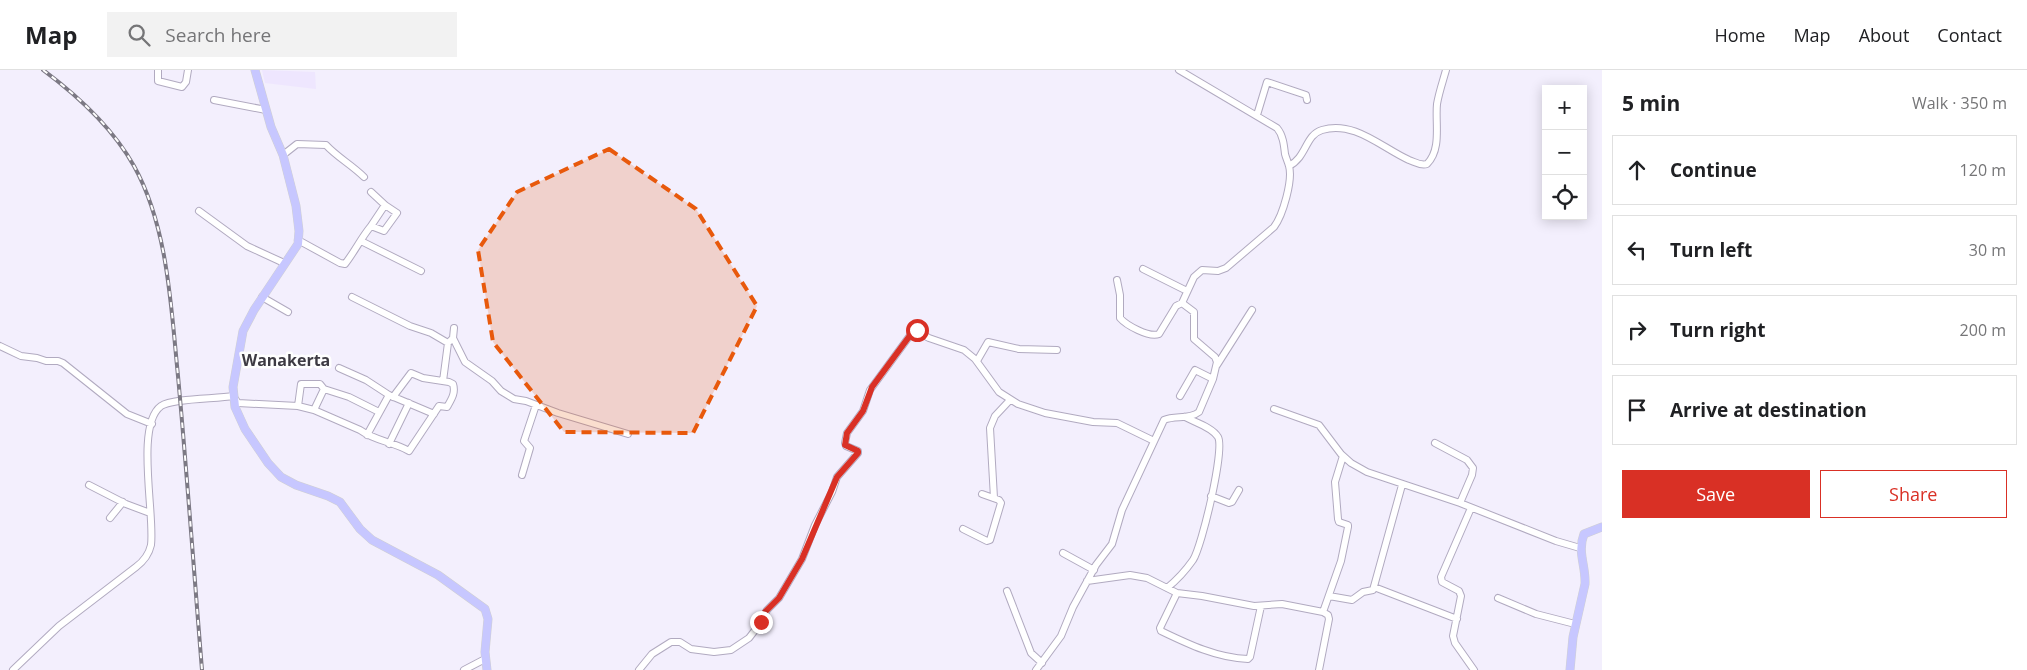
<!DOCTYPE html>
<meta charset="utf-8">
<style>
:root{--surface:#fff;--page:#f2f2f2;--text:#202124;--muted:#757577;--line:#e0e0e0;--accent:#d93025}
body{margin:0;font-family:"Open Sans",sans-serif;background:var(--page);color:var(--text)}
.controls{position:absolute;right:15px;top:15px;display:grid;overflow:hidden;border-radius:0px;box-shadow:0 2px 12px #0003}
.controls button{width:45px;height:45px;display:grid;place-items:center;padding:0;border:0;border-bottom:1px solid var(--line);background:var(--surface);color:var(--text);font:25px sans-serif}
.stop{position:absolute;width:15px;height:15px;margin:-11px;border:4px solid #d93025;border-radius:50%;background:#fff}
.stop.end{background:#d93025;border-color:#fff;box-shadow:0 1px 5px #0008}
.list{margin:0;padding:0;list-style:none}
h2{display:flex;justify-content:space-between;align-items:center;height:65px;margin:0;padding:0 20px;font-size:21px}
h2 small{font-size:16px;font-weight:400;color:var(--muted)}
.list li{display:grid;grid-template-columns:32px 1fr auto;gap:15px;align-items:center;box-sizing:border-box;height:70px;margin:0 10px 10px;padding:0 10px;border:1px solid var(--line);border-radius:0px}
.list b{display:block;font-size:19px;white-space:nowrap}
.list em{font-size:16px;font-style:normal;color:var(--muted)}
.actions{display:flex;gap:10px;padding:15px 20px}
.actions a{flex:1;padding:11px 0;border:1px solid var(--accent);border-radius:0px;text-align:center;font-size:18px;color:var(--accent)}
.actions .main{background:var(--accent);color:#fff}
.icon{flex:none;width:28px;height:28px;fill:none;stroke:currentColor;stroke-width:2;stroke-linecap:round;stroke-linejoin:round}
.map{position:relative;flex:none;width:1602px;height:600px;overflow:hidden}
header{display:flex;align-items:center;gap:30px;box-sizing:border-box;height:70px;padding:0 25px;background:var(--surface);border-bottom:1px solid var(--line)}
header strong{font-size:24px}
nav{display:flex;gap:28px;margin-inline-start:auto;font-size:18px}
.search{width:350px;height:45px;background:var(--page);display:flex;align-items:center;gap:12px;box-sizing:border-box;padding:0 18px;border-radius:0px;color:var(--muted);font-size:19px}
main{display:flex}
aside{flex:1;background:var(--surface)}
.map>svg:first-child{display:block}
</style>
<header>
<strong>Map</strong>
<div class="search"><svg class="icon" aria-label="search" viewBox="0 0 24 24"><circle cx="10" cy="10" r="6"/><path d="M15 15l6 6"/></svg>Search here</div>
<nav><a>Home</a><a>Map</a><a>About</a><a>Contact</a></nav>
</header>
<main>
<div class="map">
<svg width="1602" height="600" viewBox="0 0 1602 600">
<rect width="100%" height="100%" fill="#f3effd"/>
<path fill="#eee6fe" d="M262 0 315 2 316 19 265 13Z"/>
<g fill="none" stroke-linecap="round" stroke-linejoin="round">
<g stroke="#b1aac0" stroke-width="8">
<path id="minor" d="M158 0V11L182 17 186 12 188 0
M214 30 266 40
M1257 45 1267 12 1306 25 1307 30
M283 85 297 74 326 75C337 87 352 95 364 107
M1289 96C1307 87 1305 65 1322 60 1354 50 1382 78 1409 90 1415 92 1420 96 1427 94 1442 79 1435 53 1437 34 1439 22 1443 11 1446 0
M371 122 385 135
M199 141 247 176 284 193
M298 170 340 193 345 194C355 181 361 168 371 156L384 161 397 143 385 135 371 156
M361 171 421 201
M1143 199 1187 221
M1117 210 1120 225V248C1126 255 1149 268 1159 264L1176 236 1182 233
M262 227 288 242
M352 227 410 256 431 263 448 273 443 311
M453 268 454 258
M448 273 453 268 465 292 492 311 501 321 514 329 526 331 558 343 628 364
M0 276 21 286 37 288 46 291H58L63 293 127 344 152 354
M977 291 988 272 1019 279 1057 280
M1217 295 1252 240
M339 298 366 310 389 325 434 344
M1180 326 1195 300 1213 309
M298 336 301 314H320L324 319 349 327 379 342
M1274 339 1319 355 1341 384 1351 393 1367 402 1460 433 1556 471 1580 478
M314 340 324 319
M367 365 389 325
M1435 373 1467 390 1473 398 1472 405 1460 433
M389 374 409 333
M522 405 530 378 524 371 536 335
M89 415 126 434 150 443
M1211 426 1229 433 1232 432 1239 420
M994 428 990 358 995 346 1010 330
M1471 438 1441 507 1442 512 1459 521 1461 526 1453 566 1455 573 1474 600
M110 448 123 432
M963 459 987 471 990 470 1001 433 999 430 982 424
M1063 483 1094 500
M1087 511 1130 505 1147 508 1177 523 1202 526 1254 536 1282 534 1323 542 1328 545 1329 549 1319 600
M1374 517 1457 549
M1167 518C1177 510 1186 500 1193 490 1202 476 1225 379 1218 367 1212 357 1194 352 1185 347
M1007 521 1031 583 1042 593
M1177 523 1160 558 1161 561C1188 574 1217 588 1248 589L1250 587 1261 536
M1329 526 1352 530 1363 522 1373 520 1402 415
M1498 528 1536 544 1575 554
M1323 542 1341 491 1348 457V455L1339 452 1338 449 1335 412 1343 386
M13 600 59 556 136 497C144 491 149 484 151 475 155 445 135 355 161 336 173 328 217 329 233 326L238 333 298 336 314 340 360 360C375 371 394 372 409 381L439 336 447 337C451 330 456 323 453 314L449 312 423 308 411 303 393 327
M464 600 485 589
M639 600 652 584 671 572H680L691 579 714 582 731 580 749 568 759 555 767 540 779 528 802 489 815 455 832 422 837 407 858 383V381L846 376 845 373 847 363 863 341 870 320 914 260 929 268 964 280 975 289 999 322 1018 334 1045 343 1093 352 1117 353 1154 371
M1036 600 1061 566 1073 537 1096 495 1112 474 1122 440 1164 350C1175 345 1189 350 1199 342L1213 309 1217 292 1215 287 1194 269V242L1182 233 1194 207 1202 200 1218 201 1226 198 1274 157C1283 145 1293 110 1289 96 1288 92 1286 88 1285 84 1284 75 1283 65 1277 58L1179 0"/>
</g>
<g stroke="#d0d0d2" stroke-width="9">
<path id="major" d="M255 0 271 57 283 85 296 136 299 161 298 174 254 240 243 261 233 317 235 337 245 359 268 393 281 407 296 415 328 426 340 432 360 459 372 470 438 505 485 539 488 549 485 582 487 600
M1570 600 1573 567 1585 514C1586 496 1577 482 1584 464L1602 457"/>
</g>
<use href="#minor" stroke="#fff" stroke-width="6"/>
<use href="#major" stroke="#c7c7ff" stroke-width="8"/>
<g stroke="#7c7984" stroke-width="4">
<path id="rail" d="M43 0C78 26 112 57 134 96 168 157 171 237 178 306 187 404 194 502 202 600"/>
</g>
<use href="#rail" stroke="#fefefe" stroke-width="2" stroke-dasharray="5.5" stroke-linecap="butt"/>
</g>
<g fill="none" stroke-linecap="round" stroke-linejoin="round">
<path stroke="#d93025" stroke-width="6" d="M761 552 765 542 779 528 802 489 837 407 858 383V381L845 375 847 363 863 341 872 317 914 260H917"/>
</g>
<path fill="#e8590c" fill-opacity="0.2" stroke="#e8590c" stroke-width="4" stroke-dasharray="10 6" stroke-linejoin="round" d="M609 79 696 139 757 236 693 363 564 362 493 272 478 180 517 122Z"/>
<g text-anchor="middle" stroke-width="5" stroke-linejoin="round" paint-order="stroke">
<g font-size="16" font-weight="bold" fill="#3d3a43" stroke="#fefefe">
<text x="286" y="296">Wanakerta</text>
</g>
</g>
</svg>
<div class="controls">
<button>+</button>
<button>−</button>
<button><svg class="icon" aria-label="locate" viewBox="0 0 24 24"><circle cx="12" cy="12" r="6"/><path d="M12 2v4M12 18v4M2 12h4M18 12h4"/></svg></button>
</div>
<div class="stop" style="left:917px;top:260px"></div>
<div class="stop end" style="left:761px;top:552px"></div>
</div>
<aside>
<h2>5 min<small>Walk · 350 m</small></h2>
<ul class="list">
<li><svg class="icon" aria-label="ahead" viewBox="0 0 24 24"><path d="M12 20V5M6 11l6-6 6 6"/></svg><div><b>Continue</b></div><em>120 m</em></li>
<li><svg class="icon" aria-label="left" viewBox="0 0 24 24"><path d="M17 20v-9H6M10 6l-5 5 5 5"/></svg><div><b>Turn left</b></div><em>30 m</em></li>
<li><svg class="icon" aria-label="right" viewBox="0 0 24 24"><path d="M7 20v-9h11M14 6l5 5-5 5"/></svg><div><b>Turn right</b></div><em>200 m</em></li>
<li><svg class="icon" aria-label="arrive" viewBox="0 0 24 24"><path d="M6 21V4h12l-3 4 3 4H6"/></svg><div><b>Arrive at destination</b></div></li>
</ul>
<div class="actions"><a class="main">Save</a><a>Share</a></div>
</aside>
</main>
